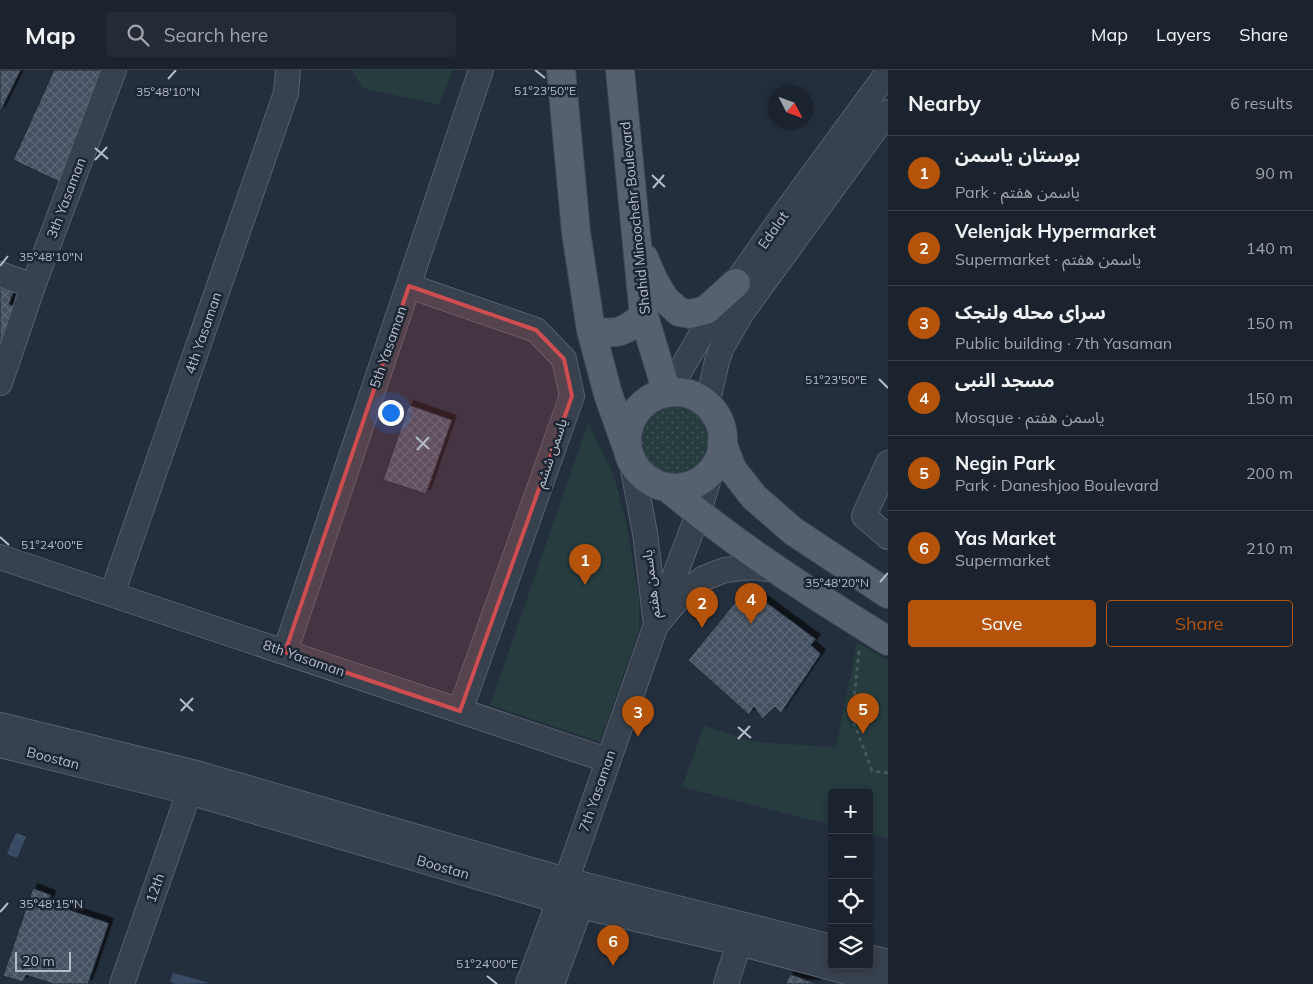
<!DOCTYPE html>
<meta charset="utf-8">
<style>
:root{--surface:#1b232e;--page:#242b36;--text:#f1f3f6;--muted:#a0a4aa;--line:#39404a;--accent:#b45309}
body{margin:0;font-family:Mulish,"Noto Sans Arabic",sans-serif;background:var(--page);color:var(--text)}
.controls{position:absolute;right:15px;bottom:15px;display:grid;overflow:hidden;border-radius:5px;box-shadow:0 2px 8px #0003}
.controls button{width:45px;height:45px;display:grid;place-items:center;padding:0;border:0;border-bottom:1px solid var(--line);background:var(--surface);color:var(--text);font:25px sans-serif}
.compass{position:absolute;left:768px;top:15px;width:45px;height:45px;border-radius:50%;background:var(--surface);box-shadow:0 2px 8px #0003;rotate:132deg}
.scale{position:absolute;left:15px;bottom:12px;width:56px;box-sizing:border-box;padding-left:5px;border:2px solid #b4bcc9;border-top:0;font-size:14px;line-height:18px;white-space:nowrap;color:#b4bcc9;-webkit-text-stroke:4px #1d2633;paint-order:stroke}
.you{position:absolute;left:390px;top:342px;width:18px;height:18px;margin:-12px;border:4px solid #fff;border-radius:50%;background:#1a73e8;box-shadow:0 0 0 8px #1a73e833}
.badge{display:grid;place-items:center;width:32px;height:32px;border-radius:50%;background:var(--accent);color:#fff;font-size:16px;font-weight:700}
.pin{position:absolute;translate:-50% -41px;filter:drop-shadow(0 1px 2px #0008)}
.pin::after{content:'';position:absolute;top:26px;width:18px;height:15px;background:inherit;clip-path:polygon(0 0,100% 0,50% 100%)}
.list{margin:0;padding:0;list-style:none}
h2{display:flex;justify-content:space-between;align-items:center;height:65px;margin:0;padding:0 20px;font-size:21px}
h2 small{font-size:16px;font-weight:400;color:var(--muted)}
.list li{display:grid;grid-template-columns:32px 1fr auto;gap:15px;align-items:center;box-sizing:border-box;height:75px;padding:0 20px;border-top:1px solid var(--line)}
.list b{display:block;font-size:19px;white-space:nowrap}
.list p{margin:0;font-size:16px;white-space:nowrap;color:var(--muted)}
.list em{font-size:16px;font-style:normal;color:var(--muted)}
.actions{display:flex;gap:10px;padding:15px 20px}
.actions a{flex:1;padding:11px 0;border:1px solid var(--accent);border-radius:5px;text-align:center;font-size:18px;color:var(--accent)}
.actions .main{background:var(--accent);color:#fff}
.icon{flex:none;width:28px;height:28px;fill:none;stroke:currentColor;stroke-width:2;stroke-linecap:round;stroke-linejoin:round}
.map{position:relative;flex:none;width:888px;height:914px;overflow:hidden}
header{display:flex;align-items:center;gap:30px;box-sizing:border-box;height:70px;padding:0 25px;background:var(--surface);border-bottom:1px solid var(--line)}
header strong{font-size:24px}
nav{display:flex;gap:28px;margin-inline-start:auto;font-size:18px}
.search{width:350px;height:45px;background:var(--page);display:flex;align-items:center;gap:12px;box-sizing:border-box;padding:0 18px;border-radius:5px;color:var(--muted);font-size:19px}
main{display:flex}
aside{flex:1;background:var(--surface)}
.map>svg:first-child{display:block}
</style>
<header>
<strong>Map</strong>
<div class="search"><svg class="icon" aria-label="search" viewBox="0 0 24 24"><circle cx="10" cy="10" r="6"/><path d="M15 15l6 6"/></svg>Search here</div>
<nav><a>Map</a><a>Layers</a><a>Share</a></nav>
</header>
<main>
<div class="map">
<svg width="888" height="914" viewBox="0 0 888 914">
<defs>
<pattern id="grass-dots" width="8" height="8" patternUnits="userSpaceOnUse" patternTransform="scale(1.25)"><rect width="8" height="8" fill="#263c3f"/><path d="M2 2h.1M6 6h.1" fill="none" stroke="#435659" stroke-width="1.8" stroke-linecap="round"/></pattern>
<pattern id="water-ripples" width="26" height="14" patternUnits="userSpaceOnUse" patternTransform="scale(1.25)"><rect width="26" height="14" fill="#394c67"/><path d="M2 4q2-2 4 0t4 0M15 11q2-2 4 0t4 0" fill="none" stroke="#53647b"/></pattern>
<pattern id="building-cross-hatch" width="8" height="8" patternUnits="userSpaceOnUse" patternTransform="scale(1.25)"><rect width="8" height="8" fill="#455162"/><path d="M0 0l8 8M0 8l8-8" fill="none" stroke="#5d6877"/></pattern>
<filter id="shadow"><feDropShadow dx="4.5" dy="-4.5" stdDeviation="0" flood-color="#0009"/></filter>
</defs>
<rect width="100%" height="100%" fill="#242f3e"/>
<path fill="url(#grass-dots)" d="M639 372a35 35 0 1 1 70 0a35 35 0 1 1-70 0Z"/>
<path fill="#263c3f" d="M351 0H453L439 35 363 18Z
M588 353 613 403 626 451 639 529V560L600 672 490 635Z
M857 573 888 590V769L869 764V723H832V755L682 717 704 656 755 672 836 677Z"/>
<path fill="url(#water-ripples)" d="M16 763 26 767 17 788 7 784Z
M173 903 209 913 175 914 170 911Z"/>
<path fill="url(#building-cross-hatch)" stroke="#1f2835" filter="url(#shadow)" d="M0 0H21L0 42Z
M54 0H99L107 4 64 114 13 90Z
M0 207 17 213 9 234 21 239 0 288Z
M409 335 452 350 426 424 383 410Z
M747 518 816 569 811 575 821 584 781 643 775 637 762 649 754 637 749 645 688 590Z
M33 818 51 825 49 833 109 853 88 914H53L26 905 23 912 3 906Z
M790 904 817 914H786Z"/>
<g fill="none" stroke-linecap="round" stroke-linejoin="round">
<g stroke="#565f6c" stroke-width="26">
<path id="minor" d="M0 204 33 216
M409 216 536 260 564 289 572 326 460 641
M0 313 33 216 114 0
M667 323 711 248 787 140 888 2
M707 335 717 291 722 277 743 241 888 42
M631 389 645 463 656 555
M888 393 864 446 888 467
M0 487 607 690
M112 524 286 23 288 0
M662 539 698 444 712 399
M285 582 481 0
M0 655 196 703 566 810 832 877
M0 675 189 722 559 831 739 873 888 913
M869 887 888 892
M122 914 194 708
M528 914 559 831 656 555 683 523 704 508 725 500 752 497 780 501
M552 914 586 822
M726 914 739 873"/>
</g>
<g stroke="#414a57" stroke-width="30">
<path id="major" d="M561 0 576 162 591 260 608 324 631 389
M620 0 644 246 667 323
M644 188 654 211 665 229 679 242 690 244 706 240 736 213
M591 260C617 266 624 262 644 246
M627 370a48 48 0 1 1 96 0a48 48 0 1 1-96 0Z
M722 372 732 399 754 427 793 461 888 524
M667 417C735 475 812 524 888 571"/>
</g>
<path stroke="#44595c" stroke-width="3" stroke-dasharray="4 4" stroke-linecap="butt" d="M859 581 852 647 872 701 888 703"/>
<use href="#minor" stroke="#38414e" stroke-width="24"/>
<use href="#major" stroke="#56606e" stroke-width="28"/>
</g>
<path fill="#ce4d50" fill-opacity="0.2" stroke="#ce4d50" stroke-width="4" stroke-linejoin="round" d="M409 216 536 260 564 289 572 326 460 641 285 582Z"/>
<path fill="none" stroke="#b4bcc9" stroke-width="2" d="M535 0 545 8M168 9 176 0M95 78 108 89M95 90 107 77M652 105 665 117M653 118 664 105M0 196 8 186M879 309 888 318M416 367 429 379M417 380 429 367M0 467 9 475M880 512 888 503M180 629 193 641M181 641 193 628M738 657 751 668M738 669 750 656M0 842 8 833M487 906 497 914"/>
<g text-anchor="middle" stroke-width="5" stroke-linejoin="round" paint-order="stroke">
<g font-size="14" fill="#b4bcc9" stroke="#1d2633">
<text transform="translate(66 128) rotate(-69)" y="5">3th Yasaman</text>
<text transform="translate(635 148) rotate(-96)" y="5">Shahid Minoochehr Boulevard</text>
<text transform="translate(773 160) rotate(-55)" y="5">Edalat</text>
<text transform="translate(203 263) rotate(-71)" y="5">4th Yasaman</text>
<text transform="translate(388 277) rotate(-71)" y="5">5th Yasaman</text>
<text transform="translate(551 383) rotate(-71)" y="5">یاسمن ششم</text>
<text transform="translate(651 514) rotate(-97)" y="5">یاسمن هفتم</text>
<text transform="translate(304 588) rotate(19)" y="5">8th Yasaman</text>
<text transform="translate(53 688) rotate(14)" y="5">Boostan</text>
<text transform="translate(597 721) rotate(-71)" y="5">7th Yasaman</text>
<text transform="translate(443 797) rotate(16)" y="5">Boostan</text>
<text transform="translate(155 818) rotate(-71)" y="5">12th</text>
</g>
</g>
<g font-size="12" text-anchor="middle" fill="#b4bcc9" stroke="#1d2633" stroke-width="5" stroke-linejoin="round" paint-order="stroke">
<text x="545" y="25">51°23'50"E</text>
<text x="168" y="26">35°48'10"N</text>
<text x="51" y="191">35°48'10"N</text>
<text x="836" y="314">51°23'50"E</text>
<text x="52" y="479">51°24'00"E</text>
<text x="837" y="517">35°48'20"N</text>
<text x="51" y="838">35°48'15"N</text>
<text x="487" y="898">51°24'00"E</text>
</g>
</svg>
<div class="controls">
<button>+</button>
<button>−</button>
<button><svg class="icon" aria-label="locate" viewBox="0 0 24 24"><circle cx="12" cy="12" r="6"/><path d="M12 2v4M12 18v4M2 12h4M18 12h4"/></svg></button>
<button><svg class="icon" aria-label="layers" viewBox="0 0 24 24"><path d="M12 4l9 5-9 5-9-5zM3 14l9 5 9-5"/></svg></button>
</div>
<svg class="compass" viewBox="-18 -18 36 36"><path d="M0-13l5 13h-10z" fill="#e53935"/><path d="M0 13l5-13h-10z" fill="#a0a4aa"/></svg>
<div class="scale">20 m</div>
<div class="you"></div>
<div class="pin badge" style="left:585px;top:515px">1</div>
<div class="pin badge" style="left:702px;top:558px">2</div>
<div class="pin badge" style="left:638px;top:667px">3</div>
<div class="pin badge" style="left:751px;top:554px">4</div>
<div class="pin badge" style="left:863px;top:664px">5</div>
<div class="pin badge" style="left:613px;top:896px">6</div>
</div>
<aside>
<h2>Nearby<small>6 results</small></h2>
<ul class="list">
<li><span class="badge">1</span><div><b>بوستان یاسمن</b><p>Park · یاسمن هفتم</p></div><em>90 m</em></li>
<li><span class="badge">2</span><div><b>Velenjak Hypermarket</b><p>Supermarket · یاسمن هفتم</p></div><em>140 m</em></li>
<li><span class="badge">3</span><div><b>سرای محله ولنجک</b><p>Public building · 7th Yasaman</p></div><em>150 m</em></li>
<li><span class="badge">4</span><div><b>مسجد النبی</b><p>Mosque · یاسمن هفتم</p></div><em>150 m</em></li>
<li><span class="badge">5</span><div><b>Negin Park</b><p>Park · Daneshjoo Boulevard</p></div><em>200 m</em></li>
<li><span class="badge">6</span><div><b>Yas Market</b><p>Supermarket</p></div><em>210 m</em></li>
</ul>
<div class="actions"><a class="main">Save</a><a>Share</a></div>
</aside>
</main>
